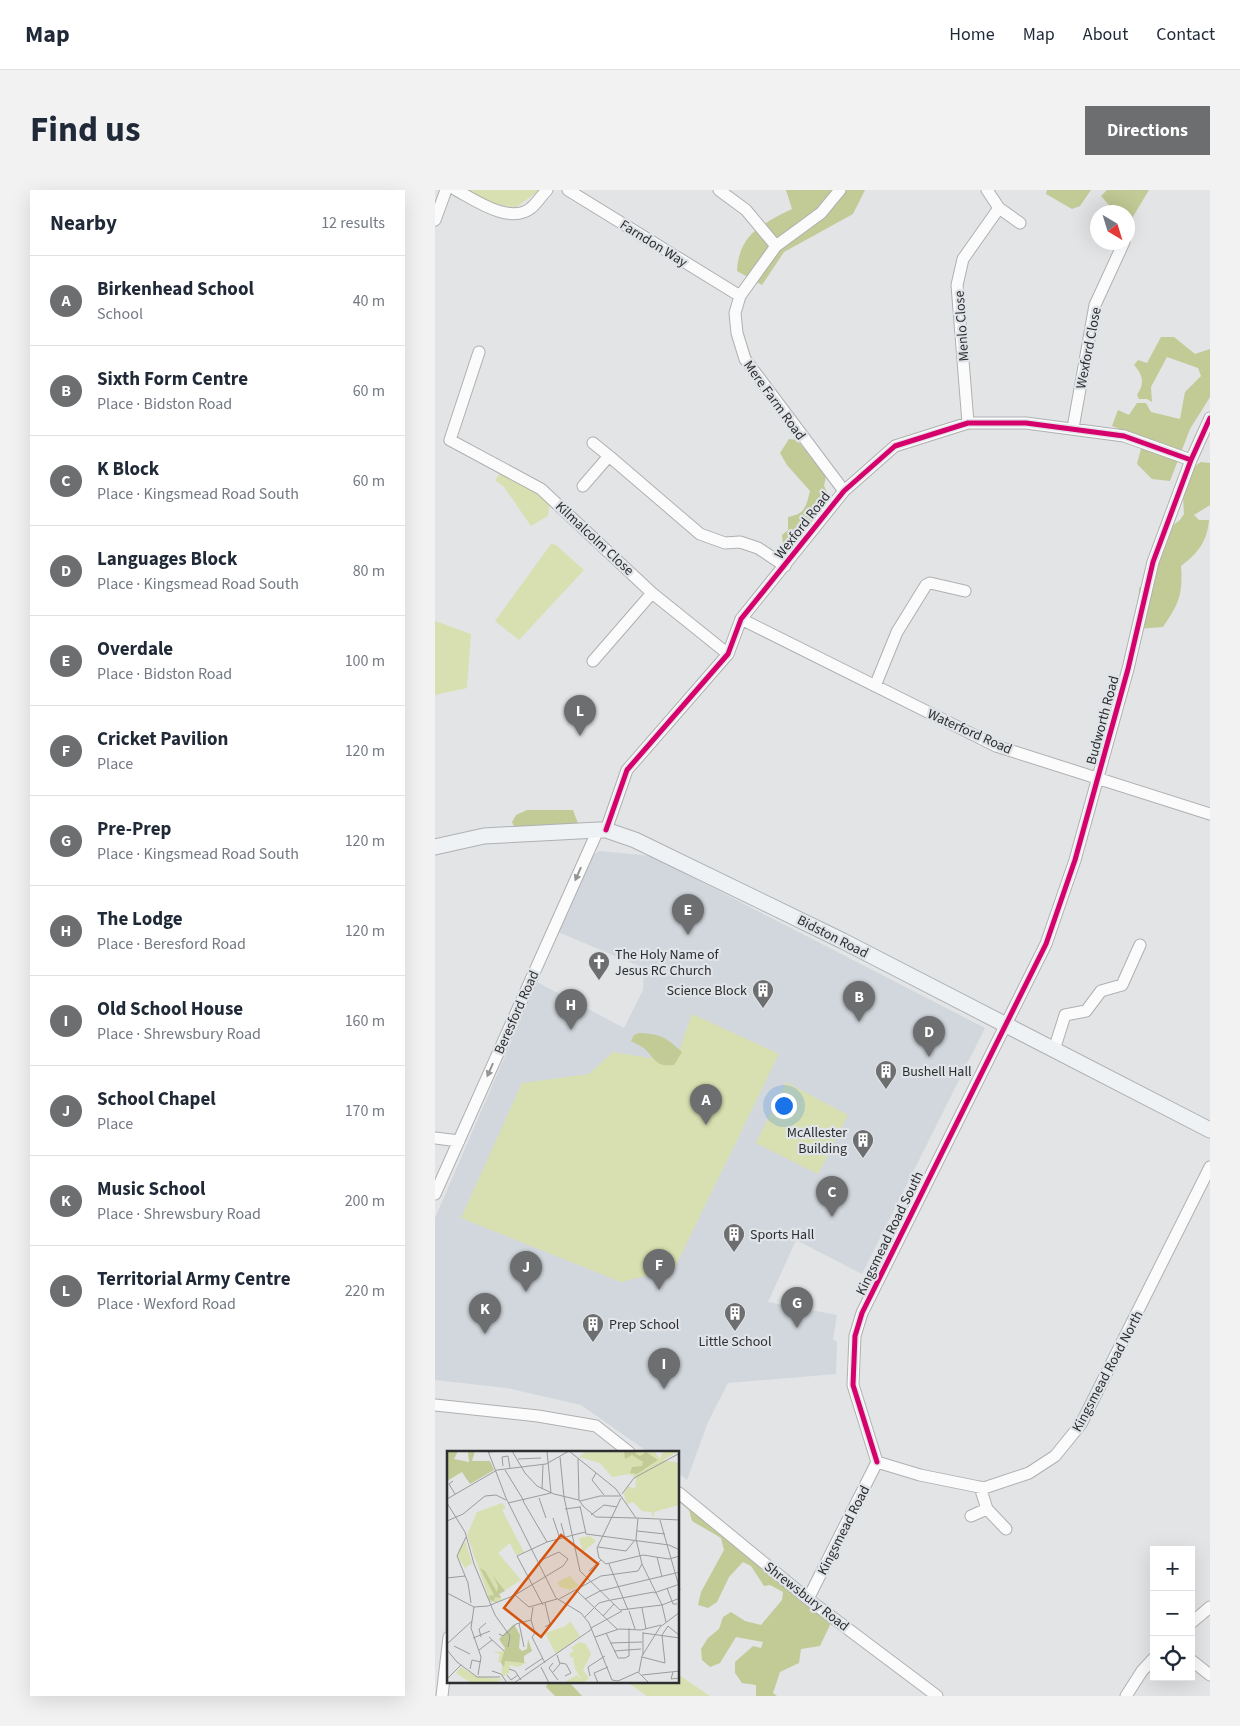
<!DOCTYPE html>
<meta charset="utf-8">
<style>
:root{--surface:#fff;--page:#f2f2f3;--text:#1f2937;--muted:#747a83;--line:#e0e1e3;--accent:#6c6e6f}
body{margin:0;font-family:"Source Sans 3",sans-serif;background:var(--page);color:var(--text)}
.controls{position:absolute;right:15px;bottom:15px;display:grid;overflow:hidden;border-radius:0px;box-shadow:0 5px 20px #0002}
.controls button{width:45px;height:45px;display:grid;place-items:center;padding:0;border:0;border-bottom:1px solid var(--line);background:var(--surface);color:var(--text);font:25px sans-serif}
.compass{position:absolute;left:655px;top:15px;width:45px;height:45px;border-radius:50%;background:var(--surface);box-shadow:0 5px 20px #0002;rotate:142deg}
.you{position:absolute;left:348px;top:915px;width:18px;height:18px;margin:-12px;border:4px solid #fff;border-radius:50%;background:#1a73e8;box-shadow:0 0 0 8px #1a73e833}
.badge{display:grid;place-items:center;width:32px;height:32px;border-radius:50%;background:var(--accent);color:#fff;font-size:16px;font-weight:700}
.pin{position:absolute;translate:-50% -41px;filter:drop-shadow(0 1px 2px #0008)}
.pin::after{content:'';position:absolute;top:26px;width:18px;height:15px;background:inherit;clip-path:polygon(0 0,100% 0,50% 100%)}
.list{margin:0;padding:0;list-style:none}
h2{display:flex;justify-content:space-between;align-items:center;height:65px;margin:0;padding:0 20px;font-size:21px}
h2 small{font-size:16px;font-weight:400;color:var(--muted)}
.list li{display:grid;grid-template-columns:32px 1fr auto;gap:15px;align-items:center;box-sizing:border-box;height:90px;padding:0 20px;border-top:1px solid var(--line)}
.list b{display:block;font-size:19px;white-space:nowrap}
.list p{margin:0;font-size:16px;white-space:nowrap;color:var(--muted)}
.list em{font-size:16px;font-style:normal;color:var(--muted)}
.icon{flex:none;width:28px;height:28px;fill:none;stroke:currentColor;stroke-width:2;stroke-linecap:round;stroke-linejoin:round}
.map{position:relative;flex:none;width:775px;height:1506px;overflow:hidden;border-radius:0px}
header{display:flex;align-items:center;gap:30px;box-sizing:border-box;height:70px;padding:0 25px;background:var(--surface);border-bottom:1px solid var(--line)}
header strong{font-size:24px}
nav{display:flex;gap:28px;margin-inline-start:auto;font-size:18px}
.intro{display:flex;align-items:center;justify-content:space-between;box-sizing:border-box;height:120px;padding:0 30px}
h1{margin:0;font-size:35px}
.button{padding:12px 22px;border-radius:0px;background:var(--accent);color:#fff;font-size:18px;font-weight:700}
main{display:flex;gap:30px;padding:0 30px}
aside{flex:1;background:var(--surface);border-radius:0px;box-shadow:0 5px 20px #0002}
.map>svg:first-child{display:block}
</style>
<header>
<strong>Map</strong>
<nav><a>Home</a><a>Map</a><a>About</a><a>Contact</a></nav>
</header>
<div class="intro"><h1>Find us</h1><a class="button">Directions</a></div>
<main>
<aside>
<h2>Nearby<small>12 results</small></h2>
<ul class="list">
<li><span class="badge">A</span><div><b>Birkenhead School</b><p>School</p></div><em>40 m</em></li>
<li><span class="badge">B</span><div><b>Sixth Form Centre</b><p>Place · Bidston Road</p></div><em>60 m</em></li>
<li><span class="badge">C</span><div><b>K Block</b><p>Place · Kingsmead Road South</p></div><em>60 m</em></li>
<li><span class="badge">D</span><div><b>Languages Block</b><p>Place · Kingsmead Road South</p></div><em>80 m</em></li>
<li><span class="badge">E</span><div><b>Overdale</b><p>Place · Bidston Road</p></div><em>100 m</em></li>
<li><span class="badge">F</span><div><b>Cricket Pavilion</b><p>Place</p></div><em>120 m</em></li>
<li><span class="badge">G</span><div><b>Pre-Prep</b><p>Place · Kingsmead Road South</p></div><em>120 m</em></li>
<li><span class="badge">H</span><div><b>The Lodge</b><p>Place · Beresford Road</p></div><em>120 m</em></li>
<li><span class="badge">I</span><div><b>Old School House</b><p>Place · Shrewsbury Road</p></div><em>160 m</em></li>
<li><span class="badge">J</span><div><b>School Chapel</b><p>Place</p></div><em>170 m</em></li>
<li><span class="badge">K</span><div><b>Music School</b><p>Place · Shrewsbury Road</p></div><em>200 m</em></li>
<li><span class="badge">L</span><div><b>Territorial Army Centre</b><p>Place · Wexford Road</p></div><em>220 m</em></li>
</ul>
</aside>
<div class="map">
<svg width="775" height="1506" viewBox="0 0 775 1506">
<rect width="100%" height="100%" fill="#e2e4e6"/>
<path fill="#d1d7dd" d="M164 661 216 666 550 838 427 1084 361 1050 333 1112 402 1125 398 1149 402 1152 401 1184 293 1193 273 1232 252 1290 244 1284V1262H213L146 1215 72 1198 0 1190V1028L102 792 189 838 208 800 209 778 123 742 157 666Z"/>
<path fill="#d8e0b1" d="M32 0H105L80 18 60 14Z
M69 278 115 310 113 326 96 336 69 297 60 290Z
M116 354 121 355 149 380 84 450 60 431Z
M0 431 36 444 32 498 0 505Z
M257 824 344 864 239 1079 186 1092 26 1028 87 893 154 884 178 862 240 872Z
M351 892 413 925 383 984 321 953Z
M244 1485 275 1506H212L192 1492H244Z"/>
<path fill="#c2ca96" d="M351 0H430L418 24 349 62 327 95 302 81C304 44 327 34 357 19Z
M612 0H656L645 16 637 19 611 4Z
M672 0H714L693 35 692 22H680L666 6Z
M726 147H739L760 164 775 159V207L755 239 735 291 717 289 702 274 706 259 711 256 709 249 677 236 683 220 694 225 702 213H711L716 222 745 229 750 202 766 186 763 178 732 167 716 197 717 212 712 209H704L702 205C710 193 708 185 699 175L703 170 712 173Z
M354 249 362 250 391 286 389 296 396 310 357 360 348 354 347 345 353 340V327C370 324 371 317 375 301L352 275 345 263Z
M766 272 775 273V315L759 325 764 330H774C772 352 763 363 746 376 748 404 744 414 728 437L703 439 704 398 715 388 729 342 745 330 749 324 748 306 752 298V281Z
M92 620H138L144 636 80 638 77 632 81 625Z
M204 843C225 844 231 847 247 862L239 875C221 877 221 870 210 859 206 856 200 853 196 851L199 845Z
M244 1302 393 1420 395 1435 385 1456 366 1459 364 1473 345 1482 338 1503 342 1506H321V1495L307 1493 300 1483V1472L318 1456 326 1458 328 1452 301 1447 285 1473 275 1477 267 1470 266 1459 273 1448 284 1439 288 1427 296 1422 310 1431 326 1435 347 1410 348 1402 335 1395 329 1396 316 1376 308 1372 294 1387 282 1412 273 1418 263 1415 266 1402 289 1360 286 1348 257 1331 254 1320 244 1312Z
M113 1492 136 1494 147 1506H120L111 1497Z"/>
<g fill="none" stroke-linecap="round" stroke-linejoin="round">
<g stroke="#afb0b2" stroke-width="13">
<path id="minor" d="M21 0C40 10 75 35 96 18 102 13 106 6 112 0
M133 0 305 106
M284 0 311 20 341 56
M405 0 386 23 341 56 305 106 300 123 302 143 310 169 409 301
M552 0 564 18
M0 30 11 0
M44 162 15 250 106 299 217 403 293 464
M533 233 522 95 528 69 564 18 585 33
M638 238 660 115 689 52
M158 253 174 266
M148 296 174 266 265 344 290 353 305 352 323 358 350 376
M306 429 561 556 775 624
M158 471 217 403
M440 496 462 442 491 395 495 393 530 401
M171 640 192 580 293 464 306 429 409 301 460 256 533 233H591L689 246 756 270
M619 860 630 825 651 821 666 801 687 795 705 755
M0 948 24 951
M0 1004 163 640
M0 1215 103 1226 161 1236 194 1262
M442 1272 418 1195 420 1146 427 1123 611 754 640 670 693 479 718 372 756 270 775 228
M442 1272 485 1285 549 1298 594 1283 620 1266 646 1234 775 977
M545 1297 552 1319 571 1339
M244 1303 373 1409 502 1506
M536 1326 552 1319
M373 1409 442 1272
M756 1433 775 1417
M756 1470 775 1485
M7 1506 14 1447
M691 1506 707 1481 719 1468"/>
</g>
<g stroke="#afb0b2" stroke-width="17">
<path id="secondary" d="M0 657 49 646 163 640H171L200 650 408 751 775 940"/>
</g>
<use href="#minor" stroke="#fbfbfb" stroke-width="11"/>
<use href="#secondary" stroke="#eff2f4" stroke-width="15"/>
<g stroke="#e0e4e8" stroke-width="8">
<path id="cycleway" d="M171 640 192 580 293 464 306 429 409 301 460 256 533 233H591L689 246 756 270
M442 1272 418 1195 420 1146 427 1123 611 754 640 670 693 479 718 372 756 270 775 228"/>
</g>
<use href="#cycleway" stroke="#d6006c" stroke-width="5"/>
</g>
<defs><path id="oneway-solid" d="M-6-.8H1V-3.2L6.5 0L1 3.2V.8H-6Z" transform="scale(1.25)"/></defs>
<g fill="#949495">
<use href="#oneway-solid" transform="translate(143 684) rotate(114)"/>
<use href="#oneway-solid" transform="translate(55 880) rotate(114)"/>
</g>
<defs>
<g id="church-pin" transform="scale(1.125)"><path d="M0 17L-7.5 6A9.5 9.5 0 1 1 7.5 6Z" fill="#6c6e6f" stroke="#e0e4e8"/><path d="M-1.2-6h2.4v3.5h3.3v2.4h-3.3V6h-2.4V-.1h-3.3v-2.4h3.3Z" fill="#fff"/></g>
<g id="building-pin" transform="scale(1.125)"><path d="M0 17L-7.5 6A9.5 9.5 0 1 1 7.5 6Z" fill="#6c6e6f" stroke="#e0e4e8"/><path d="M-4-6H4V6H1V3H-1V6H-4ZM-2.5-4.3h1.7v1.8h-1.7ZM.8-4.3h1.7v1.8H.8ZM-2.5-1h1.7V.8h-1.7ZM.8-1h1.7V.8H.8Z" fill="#fff"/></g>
</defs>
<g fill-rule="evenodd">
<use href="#church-pin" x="164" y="772"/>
<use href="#building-pin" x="328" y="800"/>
<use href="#building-pin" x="451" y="881"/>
<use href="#building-pin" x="428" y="950"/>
<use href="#building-pin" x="299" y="1044"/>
<use href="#building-pin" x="300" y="1123"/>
<use href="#building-pin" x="158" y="1134"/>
</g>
<g text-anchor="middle" stroke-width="4.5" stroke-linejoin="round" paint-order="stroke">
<g font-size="14" fill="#2d2e2f" stroke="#e0e4e8">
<text transform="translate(219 53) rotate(32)" y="5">Farndon Way</text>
<text transform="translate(526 136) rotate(-94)" y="5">Menlo Close</text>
<text transform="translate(653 158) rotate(-79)" y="5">Wexford Close</text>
<text transform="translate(340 210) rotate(54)" y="5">Mere Farm Road</text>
<text transform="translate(367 335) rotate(-52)" y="5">Wexford Road</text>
<text transform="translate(160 348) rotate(43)" y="5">Kilmalcolm Close</text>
<text transform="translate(667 530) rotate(-75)" y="5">Budworth Road</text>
<text transform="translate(535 541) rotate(24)" y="5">Waterford Road</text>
<text transform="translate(398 746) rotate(27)" y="5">Bidston Road</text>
<text transform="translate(81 822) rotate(-66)" y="5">Beresford Road</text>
<text transform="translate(454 1043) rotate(-64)" y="5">Kingsmead Road South</text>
<text transform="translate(672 1181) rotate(-62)" y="5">Kingsmead Road North</text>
<text transform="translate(408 1340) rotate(-63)" y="5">Kingsmead Road</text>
<text transform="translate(372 1406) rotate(38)" y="5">Shrewsbury Road</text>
</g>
<g font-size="14" fill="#2d2e2f" stroke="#e0e4e8" text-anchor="start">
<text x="180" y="769">The Holy Name of<tspan x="180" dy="16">Jesus RC Church</tspan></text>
<text x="312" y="805" text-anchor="end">Science Block</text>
<text x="467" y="886">Bushell Hall</text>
<text x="412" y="947" text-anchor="end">McAllester<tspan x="412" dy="16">Building</tspan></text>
<text x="315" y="1049">Sports Hall</text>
<text x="174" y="1139">Prep School</text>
<text x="300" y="1156" text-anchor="middle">Little School</text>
</g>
</g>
<g transform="translate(12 1261)">
<rect width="232" height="232" fill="#e2e4e6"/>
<path d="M139 0H207L213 8 216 0H232L216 9 232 12V54L207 61V67L204 61 195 60 186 51 180 53 177 43 181 35 188 38 189 26 182 23 165 26 153 12 132 6ZM55 52 59 57 55 59 77 101 69 104 63 92 51 102 74 129 52 143 55 149 48 151 43 150 20 84 30 61ZM143 85 149 90 136 101 132 87ZM18 89 25 112 18 117 11 106 12 98ZM123 125 132 135 124 139 113 136 110 131ZM123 170 133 185 109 203 98 182 119 175ZM132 191 139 193 144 203 136 219 142 227 136 232H116L130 224 135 229 128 218 126 207 129 205 124 207 122 203 127 200 124 197ZM63 200 66 205 70 208 74 206 79 212 71 216 63 214 62 222 55 226V212L51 211 53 203 46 201ZM14 216 28 225 56 228 47 232H24L9 222Z" fill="#d8e0b1"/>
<path d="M0 0H11L7 8 22 11 21 1 28 0 25 10H43L47 19 23 33 15 21 0 30ZM177 0H190L188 2 193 5 199 1 211 9 190 23 183 22 185 16 195 15 196 11 185 4 178 8ZM33 117 38 120 50 141 51 135 46 125 58 140 52 143 54 147 48 146 47 150H51L48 151 44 149 45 153 41 145 47 144ZM67 173 73 184 72 197 75 200 80 198 81 188 85 200 77 205V212L58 210 57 216 54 212 58 197 52 188Z" fill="#c2ca96"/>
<path fill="none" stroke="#9a9b9d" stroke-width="1" d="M41 0 59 47 109 147 134 162 142 172 165 229 171 230 191 221 202 232M65 0 78 22 90 35 107 43 132 49 136 55M100 0 104 42M122 0 169 38 189 67 233 69M41 1 56 0M113 6 117 46M71 8 94 7M131 8 132 49M56 15 55 6 61 5 63 17M58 19 77 50M149 22 145 29 157 44M6 30 2 33 8 43M95 38 96 14M175 43 187 27 233 2M117 46 133 120 173 159 215 154 233 147M92 47 99 67M0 48 50 19 99 13 122 0M76 50 100 91M133 50 153 45H173M0 52 18 81 27 113 48 164 63 185 61 196M61 52 104 42M133 55 139 83 222 94 233 99M136 55 149 66 189 67M118 58 133 56M144 64 157 54 170 56M106 67 113 88M191 67 189 88 195 113 215 154 219 171M213 69 233 139M0 70 16 63 38 45 49 44 59 49M114 72 118 87M190 80 218 83M19 86 10 105 21 132 24 152M151 96 179 100 188 89M150 97 152 107 159 113 196 104 222 108 233 105M150 97 174 47M70 105 100 91 138 81M70 105 96 154M210 106 215 126M92 110 112 101 121 108M162 113 181 159M142 120 154 109M0 127 18 125M220 137 226 153H230M130 140 170 178M0 142 27 156 41 155 68 144 116 115 121 108M207 142 233 133M68 144 82 156 110 148M112 148 154 125 191 120 195 113M138 148 153 140 233 121M164 149 207 141M98 152 103 173 98 176M27 156 24 177 34 206 31 224M195 157 199 178M182 160 188 178M156 165 167 153M138 166 152 152 163 149M84 169 88 182 94 186M72 172 77 196M221 175 233 185M144 177 175 160M196 181V204M88 182 85 186 98 212M159 182 171 207H178L182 205V177M196 182 233 187M52 183 56 185 69 173 84 169 86 156M34 186 32 178 39 172M42 186 57 200M148 186 172 178 194 179 214 174M26 187 43 180M163 192 195 191M0 193 25 170M7 195 23 203M0 199 10 211 30 226H53M32 199 45 189M167 200 194 198M195 206 218 212M106 212 102 217 111 229M113 212 119 213 124 222 118 225M218 212 215 184 221 175M94 216 102 232M23 218 25 209 34 211M62 218 68 220 74 229M78 219 96 207M45 220 54 223 60 232M106 221 113 213 110 204M192 221 195 205 213 176 233 161M226 221 224 228 233 227M60 224 64 229 71 224M195 224 233 220M143 225 141 216 158 205M1 232 0 228 14 214M67 232 145 178M151 232 147 222 161 216"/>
<path fill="#d55510" fill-opacity="0.15" stroke="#d55510" stroke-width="2.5" d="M114 84 151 113 94 186 57 157Z"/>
<rect width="232" height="232" fill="none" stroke="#2d2e2f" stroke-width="2.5"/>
</g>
</svg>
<div class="controls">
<button>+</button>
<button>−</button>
<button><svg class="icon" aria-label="locate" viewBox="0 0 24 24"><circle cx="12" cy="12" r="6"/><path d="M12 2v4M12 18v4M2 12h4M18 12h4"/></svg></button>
</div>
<svg class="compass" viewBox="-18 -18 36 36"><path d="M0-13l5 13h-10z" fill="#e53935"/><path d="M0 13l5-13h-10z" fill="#747a83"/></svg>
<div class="you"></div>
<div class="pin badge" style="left:271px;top:935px">A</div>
<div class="pin badge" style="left:424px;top:832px">B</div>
<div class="pin badge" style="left:397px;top:1027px">C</div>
<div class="pin badge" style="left:494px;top:867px">D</div>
<div class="pin badge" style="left:253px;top:745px">E</div>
<div class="pin badge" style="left:224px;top:1100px">F</div>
<div class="pin badge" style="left:362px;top:1138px">G</div>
<div class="pin badge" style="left:136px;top:840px">H</div>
<div class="pin badge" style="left:229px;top:1199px">I</div>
<div class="pin badge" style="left:91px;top:1102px">J</div>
<div class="pin badge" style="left:50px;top:1144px">K</div>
<div class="pin badge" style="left:145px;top:546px">L</div>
</div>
</main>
